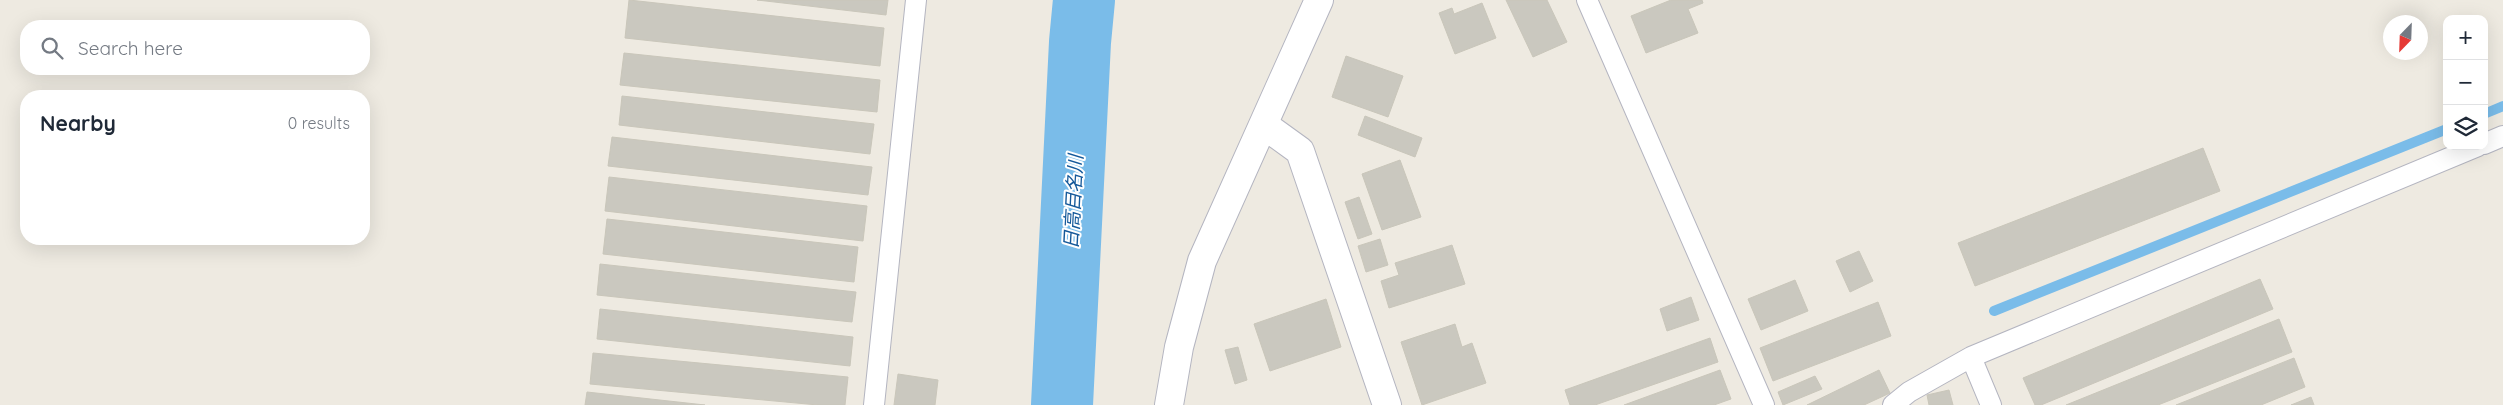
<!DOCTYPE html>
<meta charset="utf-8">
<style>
:root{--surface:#fff;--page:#f6f6f7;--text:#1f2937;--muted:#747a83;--line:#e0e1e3}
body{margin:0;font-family:Quicksand,"Noto Sans JP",sans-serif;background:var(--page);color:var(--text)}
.controls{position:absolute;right:15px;top:15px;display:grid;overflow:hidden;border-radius:10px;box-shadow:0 5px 20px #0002}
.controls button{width:45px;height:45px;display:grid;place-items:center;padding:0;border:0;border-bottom:1px solid var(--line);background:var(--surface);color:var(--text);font:25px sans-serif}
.compass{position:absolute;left:2383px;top:15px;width:45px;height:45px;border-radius:50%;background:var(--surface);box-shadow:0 5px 20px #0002;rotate:203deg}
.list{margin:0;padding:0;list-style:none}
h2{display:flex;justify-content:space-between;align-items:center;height:65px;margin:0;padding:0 20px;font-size:21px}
h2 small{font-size:16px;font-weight:400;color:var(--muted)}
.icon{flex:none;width:28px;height:28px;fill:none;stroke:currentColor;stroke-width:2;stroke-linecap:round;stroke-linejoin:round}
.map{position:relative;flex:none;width:2503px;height:405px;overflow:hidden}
.search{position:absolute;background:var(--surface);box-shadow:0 5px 20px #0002;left:20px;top:20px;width:350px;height:55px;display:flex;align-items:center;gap:12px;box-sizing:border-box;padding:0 18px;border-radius:20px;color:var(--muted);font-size:19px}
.panel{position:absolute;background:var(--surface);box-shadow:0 5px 20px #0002;left:20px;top:90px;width:350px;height:155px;border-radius:20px}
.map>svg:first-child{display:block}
</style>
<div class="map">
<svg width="2503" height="405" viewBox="0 0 2503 405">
<rect width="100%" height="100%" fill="#eeeae1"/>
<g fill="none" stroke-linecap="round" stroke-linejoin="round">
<path stroke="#7abce9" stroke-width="10" d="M2484 114 2503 106
M1994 311 2447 129"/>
<path stroke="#7abce9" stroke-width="62" d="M1062 405 1080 42 1084 0"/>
</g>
<path fill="#cac8bf" stroke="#c9c6ba" d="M629 0 884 28 880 66 625 38Z
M757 0H888L886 15Z
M1506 0H1547L1567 42 1533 57Z
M1671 0H1702L1703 3 1688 9 1698 33 1646 53 1631 16Z
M1482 3 1496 38 1455 54 1439 13 1452 8 1454 14Z
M624 53 880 80 877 112 620 85Z
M1346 56 1403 76 1388 117 1332 97Z
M622 96 874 124 870 154 619 125Z
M1365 116 1422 138 1415 157 1358 135Z
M612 137 872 167 868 195 608 166Z
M2203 148 2220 191 1975 286 1958 243Z
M1400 160 1421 217 1382 230 1362 174Z
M609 177 867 206 863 241 605 211Z
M1359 197 1372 234 1358 239 1345 202Z
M607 219 858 247 854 282 603 254Z
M1380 239 1388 265 1366 272 1358 246Z
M1452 245 1465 284 1389 308 1381 281 1399 275 1395 263Z
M1859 251 1873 281 1850 292 1836 261Z
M600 264 856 292 852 322 597 295Z
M2260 279 2273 309 2041 405H2035L2023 378Z
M1795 280 1808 311 1761 330 1748 299Z
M1691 297 1699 320 1667 331 1660 309Z
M1326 299 1341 347 1270 371 1254 324Z
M1878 302 1891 336 1773 381 1760 348Z
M600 309 853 337 850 366 597 339Z
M2279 319 2292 352 2158 405H2066Z
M1455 324 1462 347 1472 343 1486 383 1422 405 1401 342Z
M1710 338 1718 362 1595 405H1570L1565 390Z
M1238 347 1247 380 1235 384 1225 350Z
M593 353 848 377 845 405H818L590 384Z
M2294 358 2305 387 2261 405H2176Z
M1720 370 1731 399 1714 405H1624Z
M1879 370 1890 393 1864 405H1807Z
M898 374 938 380 935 405H894Z
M1815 376 1822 389 1783 405 1778 392Z
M1949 390 1953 405H1929L1927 395Z
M587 392 705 405H585Z
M2311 397 2314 405H2291Z"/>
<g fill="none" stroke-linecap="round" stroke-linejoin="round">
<g stroke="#b4b5c0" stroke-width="22">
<path id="lane" d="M1587 0 1764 405
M2484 144 2503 136
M1971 357 2478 146
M874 405 916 0
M1893 405 1909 392 1971 357 1991 405"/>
</g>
<g stroke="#b4b5c0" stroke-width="30">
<path id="street" d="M1264 125 1300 151 1387 405"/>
</g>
<g stroke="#b4b5c0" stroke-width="30">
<path id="secondary" d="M1169 405 1179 347 1202 261 1319 0"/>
</g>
<use href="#lane" stroke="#fff" stroke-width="20"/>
<use href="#street" stroke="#fff" stroke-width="28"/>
<use href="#secondary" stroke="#fff" stroke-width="28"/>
</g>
<g text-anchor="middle" stroke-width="4" stroke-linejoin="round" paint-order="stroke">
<g font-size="19" font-style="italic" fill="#15599a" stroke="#fff">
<text transform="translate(1073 202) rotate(-87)" y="7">日高目名川</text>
</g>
</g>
</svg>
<div class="controls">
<button>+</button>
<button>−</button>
<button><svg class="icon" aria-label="layers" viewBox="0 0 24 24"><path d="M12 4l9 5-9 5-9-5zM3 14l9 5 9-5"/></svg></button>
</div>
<svg class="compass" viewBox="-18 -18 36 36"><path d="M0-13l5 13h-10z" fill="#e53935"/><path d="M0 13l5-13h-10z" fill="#747a83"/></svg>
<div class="search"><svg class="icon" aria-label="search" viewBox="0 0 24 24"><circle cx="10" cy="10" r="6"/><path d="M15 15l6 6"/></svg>Search here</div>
<section class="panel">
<h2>Nearby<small>0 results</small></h2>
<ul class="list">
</ul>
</section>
</div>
